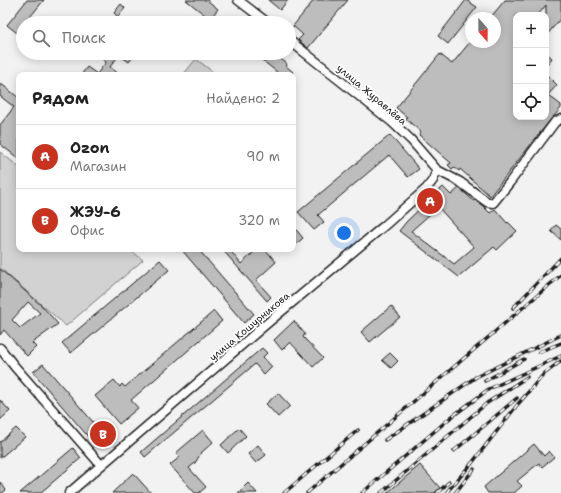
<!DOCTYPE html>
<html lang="ru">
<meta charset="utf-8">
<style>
:root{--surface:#fff;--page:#f2f2f2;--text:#222;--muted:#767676;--line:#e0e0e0;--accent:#c8321e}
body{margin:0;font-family:"Shantell Sans",sans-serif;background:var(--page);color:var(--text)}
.controls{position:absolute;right:12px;top:12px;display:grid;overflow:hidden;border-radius:8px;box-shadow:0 2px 10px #0003}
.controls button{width:36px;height:36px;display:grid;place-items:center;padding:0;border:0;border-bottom:1px solid var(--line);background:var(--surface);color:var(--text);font:20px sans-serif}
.compass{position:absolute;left:465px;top:12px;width:36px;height:36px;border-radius:50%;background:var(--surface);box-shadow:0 2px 10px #0003;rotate:159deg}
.you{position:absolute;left:344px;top:233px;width:14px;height:14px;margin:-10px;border:3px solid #fff;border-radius:50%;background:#1a73e8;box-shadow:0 0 0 6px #1a73e833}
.badge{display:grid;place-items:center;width:26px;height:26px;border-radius:50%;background:var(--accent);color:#fff;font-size:13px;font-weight:700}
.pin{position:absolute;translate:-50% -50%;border:2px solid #fff;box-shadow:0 1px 4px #0006}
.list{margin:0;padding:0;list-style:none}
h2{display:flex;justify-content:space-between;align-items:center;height:52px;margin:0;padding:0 16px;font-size:17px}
h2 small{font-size:13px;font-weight:400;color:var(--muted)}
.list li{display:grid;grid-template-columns:26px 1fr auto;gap:12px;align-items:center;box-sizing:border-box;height:64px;padding:0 16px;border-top:1px solid var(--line)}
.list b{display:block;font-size:15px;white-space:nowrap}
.list p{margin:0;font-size:13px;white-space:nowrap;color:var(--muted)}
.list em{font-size:13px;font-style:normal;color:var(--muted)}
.icon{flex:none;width:22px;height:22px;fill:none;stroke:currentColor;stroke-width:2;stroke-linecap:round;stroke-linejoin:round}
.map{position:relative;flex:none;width:561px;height:493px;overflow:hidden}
.search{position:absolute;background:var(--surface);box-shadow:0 2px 10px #0003;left:16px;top:16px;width:280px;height:44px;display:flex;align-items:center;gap:10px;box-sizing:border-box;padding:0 14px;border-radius:22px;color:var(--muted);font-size:15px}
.panel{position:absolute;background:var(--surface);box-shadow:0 2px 10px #0003;left:16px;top:72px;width:280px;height:180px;border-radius:8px}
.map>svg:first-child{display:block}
</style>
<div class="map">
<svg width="561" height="493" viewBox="0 0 561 493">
<rect width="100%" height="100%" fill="#f2f2f2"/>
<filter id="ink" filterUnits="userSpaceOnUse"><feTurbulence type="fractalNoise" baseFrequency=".025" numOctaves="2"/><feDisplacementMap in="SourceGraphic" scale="8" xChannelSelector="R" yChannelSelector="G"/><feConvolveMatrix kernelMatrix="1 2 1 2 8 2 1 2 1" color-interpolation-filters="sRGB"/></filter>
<g filter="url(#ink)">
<path fill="#d2d2d2" stroke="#777" d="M196 59 217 75H183Z
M0 152 19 167V249H129L143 260 66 326 0 268Z"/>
<path fill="#bdbdbd" stroke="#1c1c1c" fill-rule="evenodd" d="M27 0H44L25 23H23V26L17 33 7 25Z
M186 0H207L218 9 210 19Z
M268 0H288L280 10Z
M314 0H348L308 48 298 40 303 35 293 26Z
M466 0 477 7 448 44 438 36Z
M505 0H561V18L546 36V5L538 15H516V117H546V74L557 85 548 95 561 105V108L551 119 490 196 460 169 459 171 454 167 452 169 448 165 451 163 419 135 421 132 406 119 407 117 396 108 440 54 452 64 470 42H495V18H490Z
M121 4 125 8 118 17 114 13Z
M94 53H136L129 62 119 55 110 67 120 75H81L87 67 97 74 106 62Z
M253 53H274L287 64 286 66 293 72 290 75H274L277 72Z
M546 53 552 58 546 66Z
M0 83 19 98V159L0 144V125L14 107 0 96Z
M390 135 419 169 408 177 389 155 318 215 324 222 314 230 298 212Z
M443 187 451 195 459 188 474 201 475 200 483 206 490 213 495 209 507 223 508 222 517 231 497 250 494 247 459 277 399 231 407 221ZM438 207 474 247 454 264 411 231Z
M556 225 561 229V240L551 231Z
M293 226 303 238 293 247Z
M181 249H198L254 314 244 323Z
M222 249H229L241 264 253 253 250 249H265L276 262 256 280 271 297 267 301Z
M160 260 169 270 71 353 62 343Z
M0 269 42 306 58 324 32 343 36 347 27 356 4 330 0 335ZM28 302 40 313 20 328 12 320Z
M391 306 400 317 370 342 361 332Z
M214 311 222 321 131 400 138 408 119 424 95 396 114 380 120 387 122 384 125 387Z
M294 321 305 334 303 337 323 358 313 367 290 342 282 350 274 340Z
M262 348 267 353 263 357 272 367 264 375 255 364 145 457 141 452Z
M390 353 398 361 391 368 382 360Z
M43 364 106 437 96 446 33 372Z
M278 393 290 406 278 417 266 404Z
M0 400 10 411 0 420Z
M16 428 25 437 0 458V442Z
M239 428 246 436 228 453 221 445Z
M203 430 213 442 201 453 195 463 189 468 206 487 199 493H195L170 465 180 457 176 453Z
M534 444 544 456 549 451 554 457 542 467 539 463 517 481 522 486 514 493H488L484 487Z
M258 445 266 455 256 463 248 454Z
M73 448 81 458 40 493H20Z
M420 465 440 488 434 493H387Z
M133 473 151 493H112Z
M0 482 6 490 2 493H0Z
M248 483 257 493H238Z"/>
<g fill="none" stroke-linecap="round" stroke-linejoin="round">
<g stroke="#1c1c1c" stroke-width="11">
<path id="minor" d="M238 0 268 23
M289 40 392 122 411 140 437 170 460 182 487 202 493 203 510 182 555 122 561 119
M0 348 15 367 101 465
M69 493 271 320 384 226 427 188 433 180 437 170"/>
</g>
<use href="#minor" stroke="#fff" stroke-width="8"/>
<g stroke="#1c1c1c" stroke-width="3.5">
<path id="rail" d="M513 308 561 258
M539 352 561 343
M485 381 524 359
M385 440 476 377 561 335
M454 451 517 398
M284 493 358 430
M307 493 561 275
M362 493 450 418 489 389 561 356
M381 493 487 403 527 377
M437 493 449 482
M446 493 472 463 518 404 544 374 561 361
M455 493 474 469"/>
</g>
<use href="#rail" stroke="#fff" stroke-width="2" stroke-dasharray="6" stroke-linecap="butt"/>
</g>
</g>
<g text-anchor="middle" stroke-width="3.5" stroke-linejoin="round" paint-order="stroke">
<g font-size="10" fill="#1c1c1c" stroke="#fff">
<text transform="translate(372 94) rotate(40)" y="4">улица Журавлёва</text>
<text transform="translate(249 326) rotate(-40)" y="4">улица Кошурникова</text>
</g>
</g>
</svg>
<div class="controls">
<button>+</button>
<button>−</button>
<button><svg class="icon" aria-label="locate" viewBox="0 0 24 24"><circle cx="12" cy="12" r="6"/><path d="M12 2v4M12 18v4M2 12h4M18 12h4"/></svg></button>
</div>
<svg class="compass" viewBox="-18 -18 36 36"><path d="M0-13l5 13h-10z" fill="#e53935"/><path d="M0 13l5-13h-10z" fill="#767676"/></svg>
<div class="you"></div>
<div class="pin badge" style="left:430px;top:201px">A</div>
<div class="pin badge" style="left:103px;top:434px">B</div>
<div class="search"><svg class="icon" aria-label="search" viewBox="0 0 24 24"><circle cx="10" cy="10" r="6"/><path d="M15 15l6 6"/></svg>Поиск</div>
<section class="panel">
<h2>Рядом<small>Найдено: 2</small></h2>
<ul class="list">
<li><span class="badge">A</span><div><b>Ozon</b><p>Магазин</p></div><em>90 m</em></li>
<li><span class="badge">B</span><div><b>ЖЭУ-6</b><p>Офис</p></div><em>320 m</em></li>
</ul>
</section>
</div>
